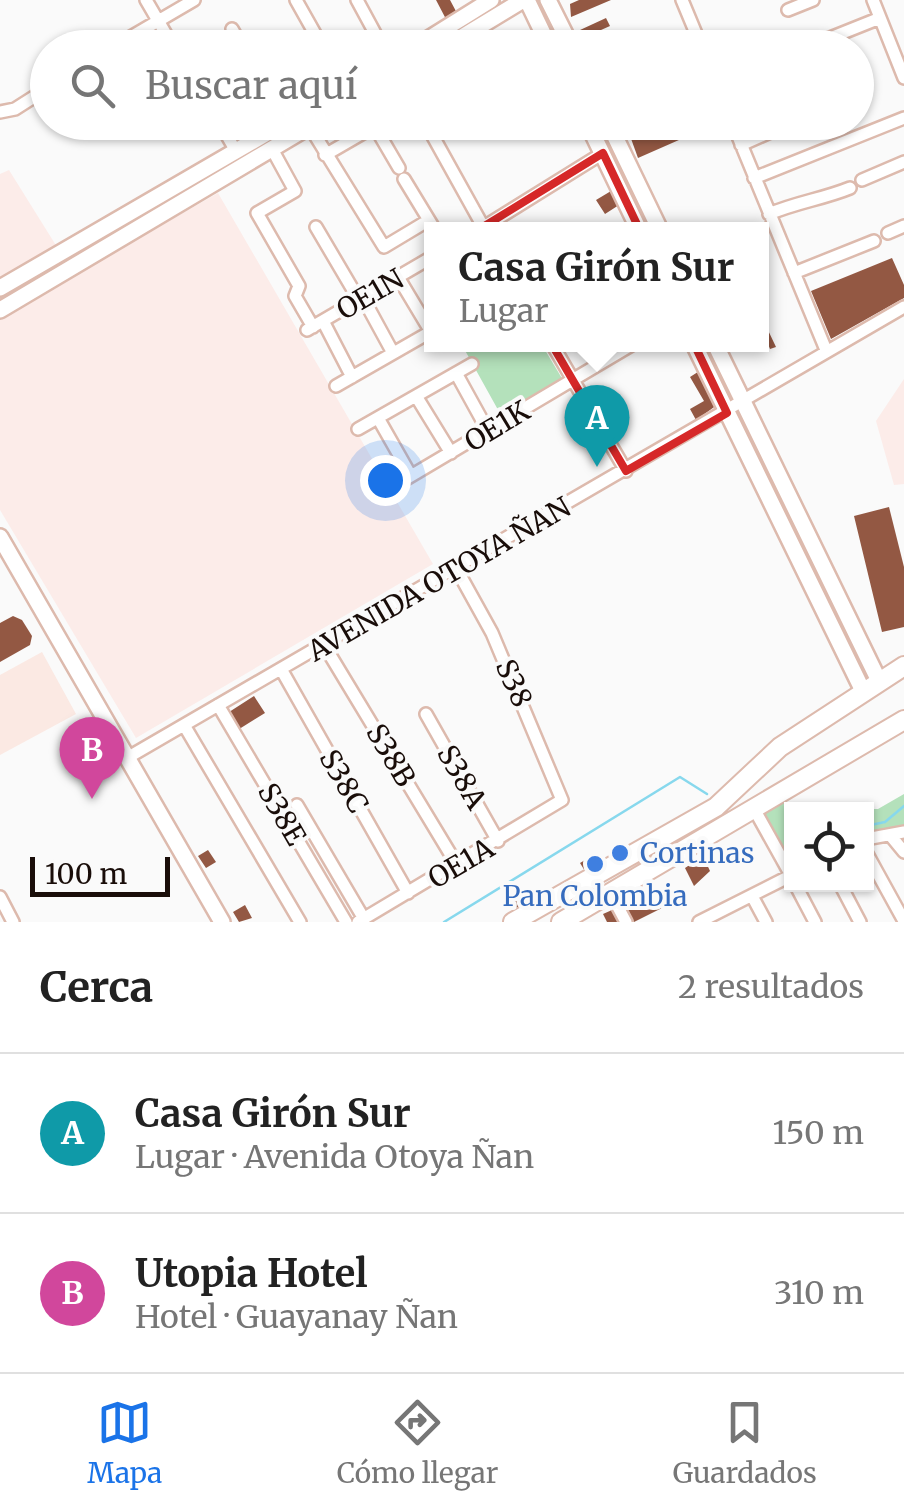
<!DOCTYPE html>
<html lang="es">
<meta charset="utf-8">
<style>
:root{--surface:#fff;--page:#f6f6f6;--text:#222;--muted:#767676;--line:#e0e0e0;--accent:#1a73e8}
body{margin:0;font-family:Merriweather,serif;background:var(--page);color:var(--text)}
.controls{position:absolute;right:30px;bottom:30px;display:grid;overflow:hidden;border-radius:0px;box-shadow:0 2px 8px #0004}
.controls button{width:90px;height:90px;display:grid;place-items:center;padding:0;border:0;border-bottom:2px solid var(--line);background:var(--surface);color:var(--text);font:50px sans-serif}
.scale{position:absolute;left:30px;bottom:25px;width:140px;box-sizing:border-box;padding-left:10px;border:5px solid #190d09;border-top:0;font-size:28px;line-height:35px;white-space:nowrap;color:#190d09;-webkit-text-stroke:8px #fafafa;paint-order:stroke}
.you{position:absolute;left:385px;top:480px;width:35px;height:35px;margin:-25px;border:8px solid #fff;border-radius:50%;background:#1a73e8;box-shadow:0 0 0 15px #1a73e833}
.badge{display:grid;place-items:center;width:65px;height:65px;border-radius:50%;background:var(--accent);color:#fff;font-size:32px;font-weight:700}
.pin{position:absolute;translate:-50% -82px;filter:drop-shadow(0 2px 5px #0008)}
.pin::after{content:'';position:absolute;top:52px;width:35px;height:30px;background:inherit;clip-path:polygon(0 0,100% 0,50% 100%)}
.popup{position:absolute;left:424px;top:222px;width:345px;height:130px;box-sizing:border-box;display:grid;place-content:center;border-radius:0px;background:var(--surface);filter:drop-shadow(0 2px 8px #0005);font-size:32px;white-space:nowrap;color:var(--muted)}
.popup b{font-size:38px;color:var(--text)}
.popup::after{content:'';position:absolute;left:50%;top:100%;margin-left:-20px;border:20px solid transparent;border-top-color:var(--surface)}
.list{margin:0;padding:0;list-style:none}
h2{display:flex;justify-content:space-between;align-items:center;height:130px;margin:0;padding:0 40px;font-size:42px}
h2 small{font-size:32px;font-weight:400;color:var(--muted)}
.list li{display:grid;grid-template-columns:65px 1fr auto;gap:30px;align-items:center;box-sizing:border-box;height:160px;padding:0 40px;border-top:2px solid var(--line)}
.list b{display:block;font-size:38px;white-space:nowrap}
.list p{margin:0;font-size:32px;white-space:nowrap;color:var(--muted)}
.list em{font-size:32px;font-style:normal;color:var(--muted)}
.icon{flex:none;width:55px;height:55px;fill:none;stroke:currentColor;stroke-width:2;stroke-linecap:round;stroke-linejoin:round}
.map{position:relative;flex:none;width:904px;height:922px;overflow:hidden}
.search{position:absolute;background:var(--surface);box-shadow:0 2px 8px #0004;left:30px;right:30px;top:30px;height:110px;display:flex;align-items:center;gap:25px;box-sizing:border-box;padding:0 35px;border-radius:55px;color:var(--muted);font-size:38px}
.sheet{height:450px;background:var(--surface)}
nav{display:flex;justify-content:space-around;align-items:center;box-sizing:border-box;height:140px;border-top:2px solid var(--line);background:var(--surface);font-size:28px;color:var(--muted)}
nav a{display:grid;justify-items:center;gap:5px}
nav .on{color:var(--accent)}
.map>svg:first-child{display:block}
</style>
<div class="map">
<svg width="904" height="922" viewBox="0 0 904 922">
<rect width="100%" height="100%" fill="#fafafa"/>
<path fill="#fbe9e3" d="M42 652 76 714 0 755V675Z"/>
<path fill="#fcece9" d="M9 170 57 247 0 281V174Z
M218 193 433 564 136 738 0 510V317Z
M904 379V484L894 485 876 421Z"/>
<path fill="#b4e1bb" d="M462 345H542L563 380 502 417Z
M904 794V825L867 832 866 809H878Z
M780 801 815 809H792L791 867 760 809Z"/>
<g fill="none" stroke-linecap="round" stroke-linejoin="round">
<path stroke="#87d8ed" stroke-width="2.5" d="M790 822 792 823
M866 826 885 822 904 806
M444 922 680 777 707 794"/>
</g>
<path fill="#935843" d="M436 0H450L458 15 447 21Z
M579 0H611L571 17 570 4Z
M606 18 610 26 583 38 580 30Z
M532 38 537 48H515Z
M546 122H571L544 137 538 127Z
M625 122H644L649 132 682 122 688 136 638 158Z
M611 191 619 205 605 214 596 200Z
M892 258 904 285V298L831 339 811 291Z
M766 326 776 347 770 349 768 344 758 349 756 344H762Z
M701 370 717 405 696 420 690 409 704 401 690 377Z
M889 507 904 567V627L882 632 854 516Z
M13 616 22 620 32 636 30 645 0 662V623Z
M254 696 265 713 236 731 226 714Z
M208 850 216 862 206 868 198 856Z
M595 854 602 868 588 876 580 863Z
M703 856 710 871 694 886 685 868Z
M655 886 666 906 634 922 624 903Z
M530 890 537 903 519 913 512 899Z
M245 905 252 918 239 922 233 912Z
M612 910 618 922H607L603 914Z"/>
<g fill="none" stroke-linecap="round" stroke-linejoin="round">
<g stroke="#ddbaad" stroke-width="16">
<path id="street" d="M146 0 174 48
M296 0 323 48
M357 0 383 48
M682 0 702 48
M873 0 904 78
M788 10 813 0
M232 29 243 48
M112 48 194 0
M805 48 880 18
M0 112 15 109 48 88
M219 122 236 151
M425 122 485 230
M732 122 826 350
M310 127 384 247 429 220
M375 127 399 168
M431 132 449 122
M741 145 793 122
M272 149 295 191 257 213 299 286 295 296 313 327
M325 155 382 122
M754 178 904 118
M404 179 435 230
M862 180 904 162
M769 214C797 202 823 199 850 188
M316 227 359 300
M479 230 603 153
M888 233 904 226
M794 273 874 241
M398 277 431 332
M363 298 393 353
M323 321 352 377
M307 330 432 257
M552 344 626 471
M456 373 488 431
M336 386 432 331
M416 396 451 453
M378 418 411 476
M358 429 472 364
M394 486 633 344
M324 645 457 865
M281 669 408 893
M218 705 346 922
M426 714 498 841
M184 725 300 922
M127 758 904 307
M297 805 364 919
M753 807 792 877
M890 835 904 852
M866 839 904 832
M866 852 904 921
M795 884 815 922
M840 884 860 922
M611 894 626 922
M752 896 766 922
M0 897 13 922
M358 922 562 800 492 633 456 568
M699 922 792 875"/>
</g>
<g stroke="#ddbaad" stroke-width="20">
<path id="secondary" d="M527 0 550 48
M548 0 572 48
M414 48 491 0
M444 48 523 0
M587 122 639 230
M608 122 660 230
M0 288 286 122
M0 310 317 122
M694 344 863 691
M715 344 879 681
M0 537 222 922"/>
</g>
<g stroke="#ddbaad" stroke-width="22">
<path id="primary" d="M513 922 716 807 780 747 904 666
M561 922 904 720"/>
</g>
<use href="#street" stroke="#fff" stroke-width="11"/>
<use href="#secondary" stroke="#fff" stroke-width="15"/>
<use href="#primary" stroke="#fff" stroke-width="18"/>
</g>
<path fill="none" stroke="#d62828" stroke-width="8" stroke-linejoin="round" d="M603 153 727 413 626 471 483 227Z"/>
<g fill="#3f7fe0" stroke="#fafafa" stroke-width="4">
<circle cx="620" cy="853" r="10"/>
<circle cx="595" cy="864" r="10"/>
</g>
<g text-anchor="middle" stroke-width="8" stroke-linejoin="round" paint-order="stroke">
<g font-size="28" fill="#190d09" stroke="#fafafa">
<text transform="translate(370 294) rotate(-30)" y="10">OE1N</text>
<text transform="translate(497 426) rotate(-31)" y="10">OE1K</text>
<text transform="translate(439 579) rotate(-30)" y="10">AVENIDA OTOYA ÑAN</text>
<text transform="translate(514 683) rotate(66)" y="10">S38</text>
<text transform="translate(391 755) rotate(59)" y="10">S38B</text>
<text transform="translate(462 777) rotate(60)" y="10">S38A</text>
<text transform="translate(344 781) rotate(60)" y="10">S38C</text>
<text transform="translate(282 814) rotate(60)" y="10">S38E</text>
<text transform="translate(461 863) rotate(-30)" y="10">OE1A</text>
</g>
<g font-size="28" fill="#366cbe" stroke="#fafafa" text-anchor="start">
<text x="640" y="863">Cortinas</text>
<text x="595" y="906" text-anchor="middle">Pan Colombia</text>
</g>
</g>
</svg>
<div class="controls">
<button><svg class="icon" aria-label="locate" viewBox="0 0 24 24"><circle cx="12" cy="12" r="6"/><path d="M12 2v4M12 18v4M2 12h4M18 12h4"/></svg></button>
</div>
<div class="scale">100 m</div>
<div class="you"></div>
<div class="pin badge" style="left:597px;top:467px;background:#0f9aa8">A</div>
<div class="popup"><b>Casa Girón Sur</b>Lugar</div>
<div class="pin badge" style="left:92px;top:799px;background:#d1479c">B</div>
<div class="search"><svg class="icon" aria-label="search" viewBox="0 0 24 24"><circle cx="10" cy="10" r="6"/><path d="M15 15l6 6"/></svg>Buscar aquí</div>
</div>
<section class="sheet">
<h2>Cerca<small>2 resultados</small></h2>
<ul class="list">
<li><span class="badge" style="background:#0f9aa8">A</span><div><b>Casa Girón Sur</b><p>Lugar · Avenida Otoya Ñan</p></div><em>150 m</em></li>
<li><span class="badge" style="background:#d1479c">B</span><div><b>Utopia Hotel</b><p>Hotel · Guayanay Ñan</p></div><em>310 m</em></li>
</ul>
</section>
<nav>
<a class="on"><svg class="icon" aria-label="map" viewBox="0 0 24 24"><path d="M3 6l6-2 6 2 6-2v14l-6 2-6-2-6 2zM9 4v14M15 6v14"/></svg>Mapa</a>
<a><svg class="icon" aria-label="directions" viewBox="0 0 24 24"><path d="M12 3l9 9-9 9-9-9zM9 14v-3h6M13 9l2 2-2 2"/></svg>Cómo llegar</a>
<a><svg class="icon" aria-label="saved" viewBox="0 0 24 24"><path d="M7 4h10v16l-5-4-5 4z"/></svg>Guardados</a>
</nav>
